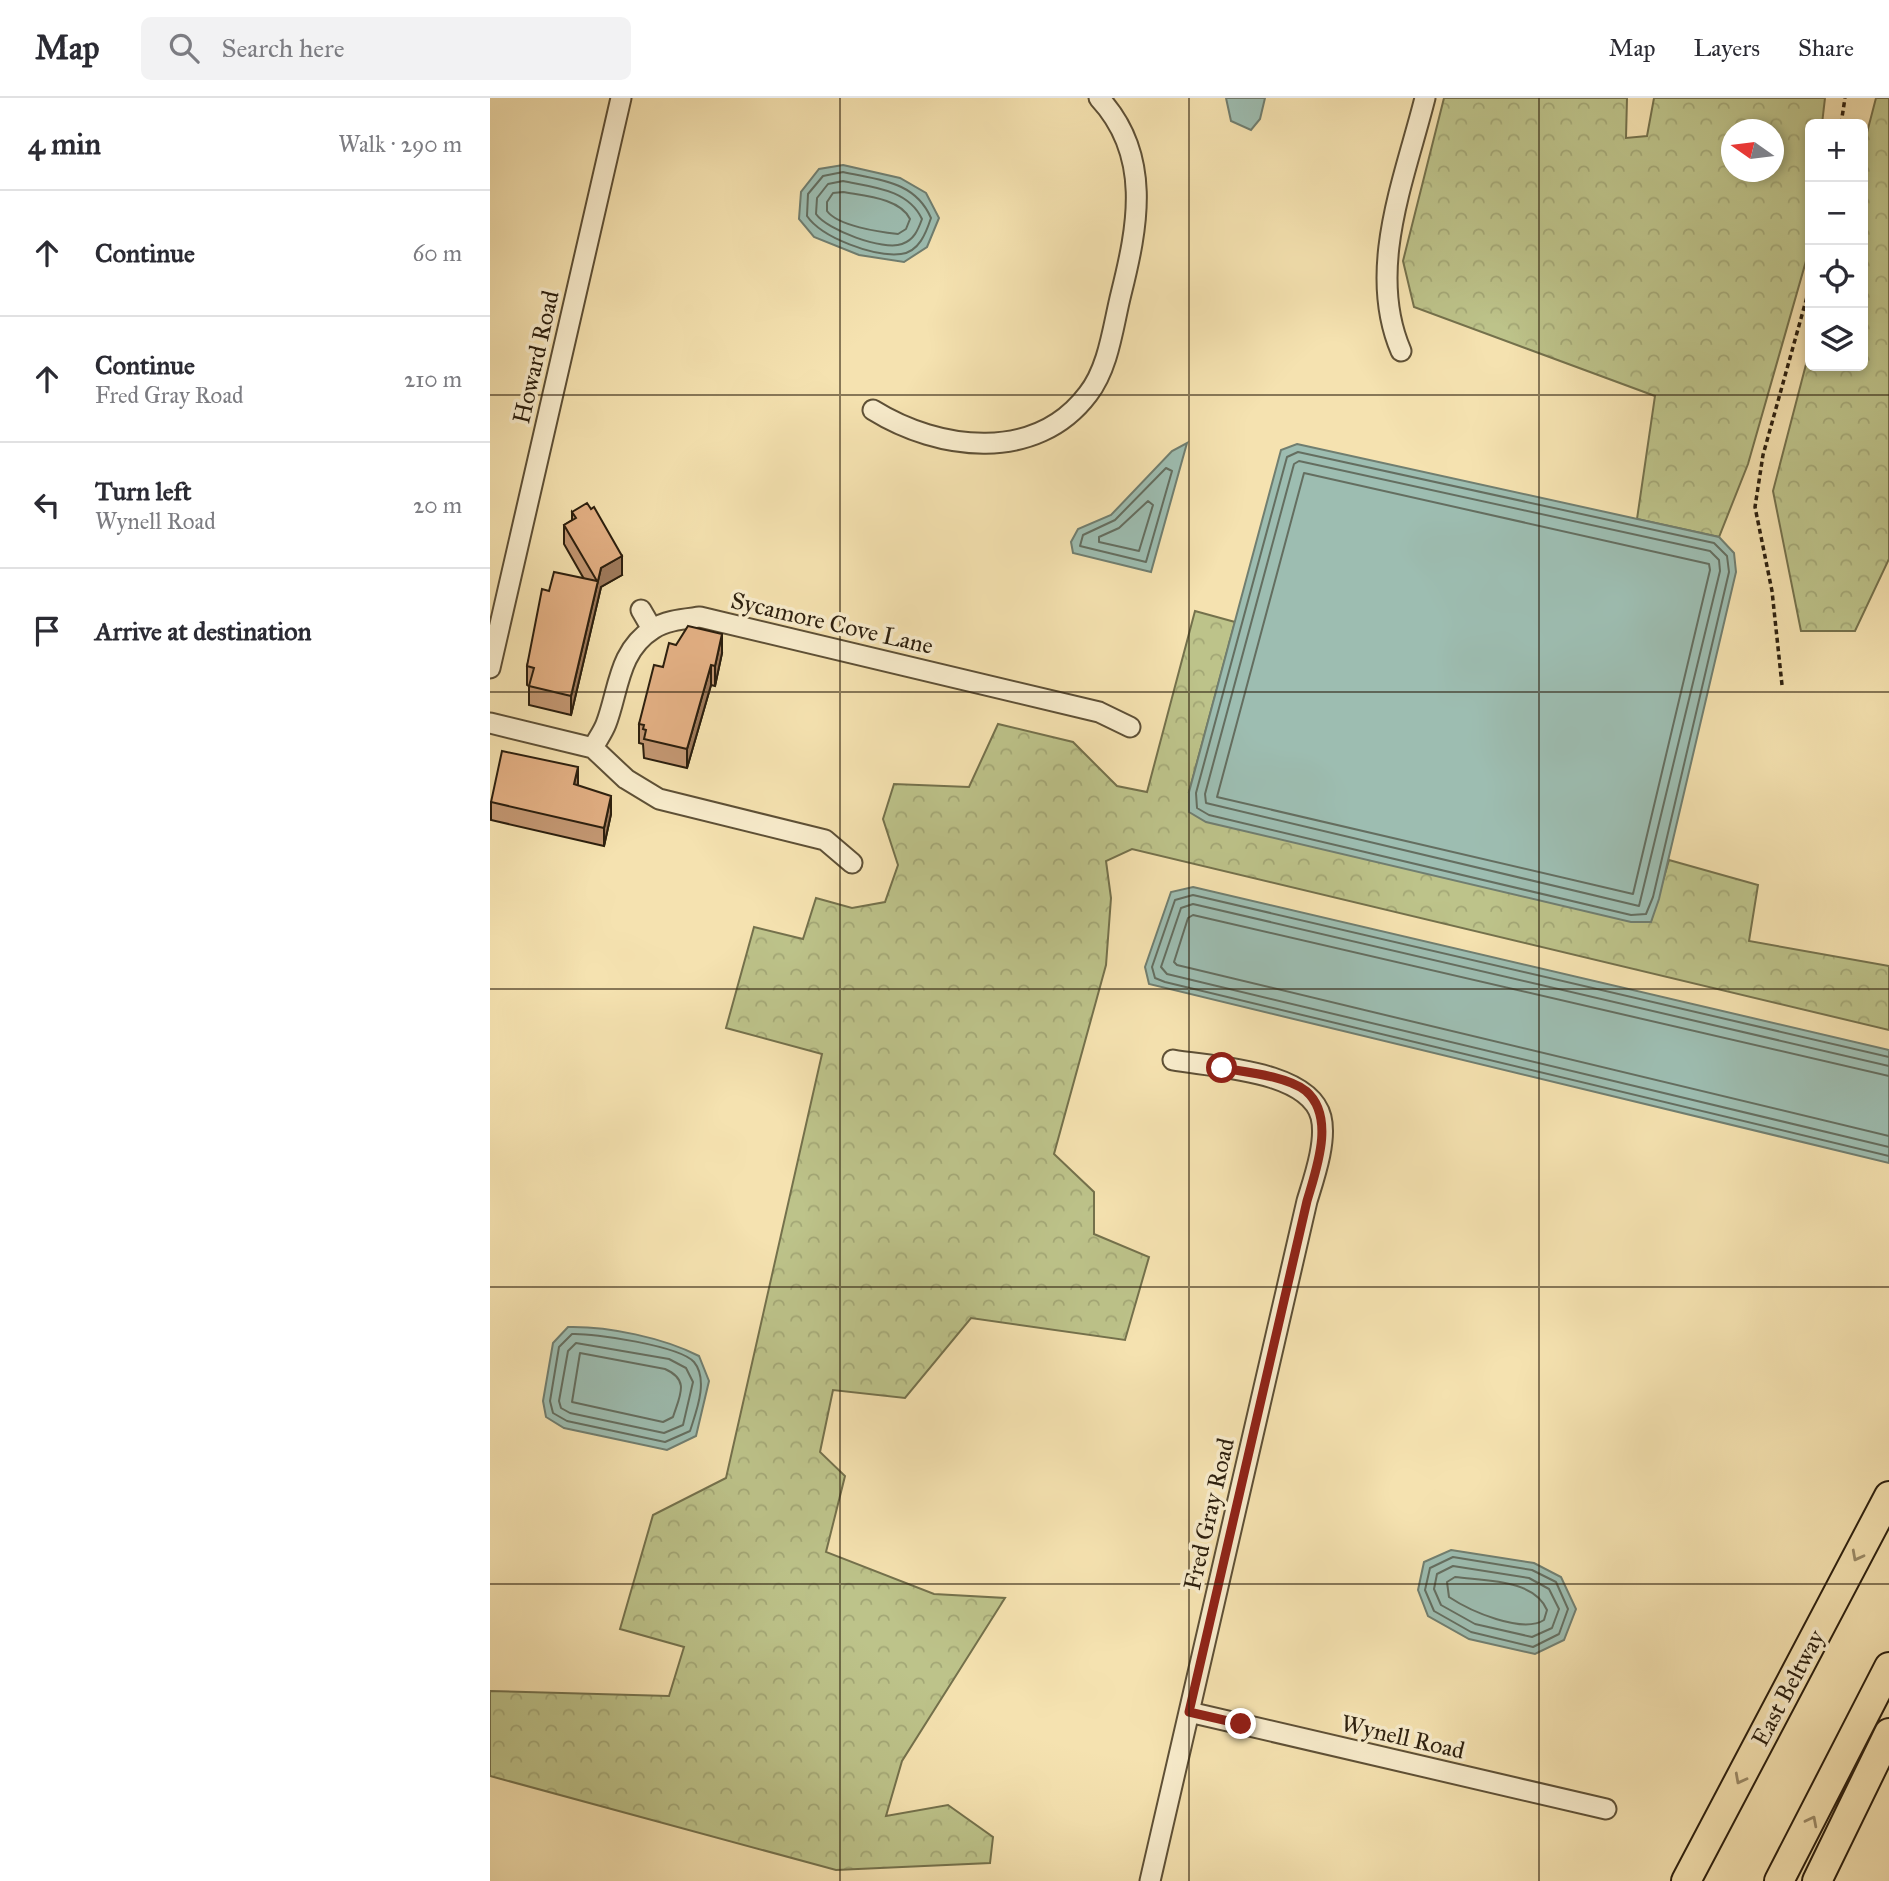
<!DOCTYPE html>
<meta charset="utf-8">
<style>
:root{--surface:#fff;--page:#f2f2f3;--text:#2b2b33;--muted:#7c7c81;--line:#e1e1e2}
body{margin:0;font-family:"IM FELL Great Primer",serif;background:var(--page);color:var(--text)}
.controls{position:absolute;right:21px;top:21px;display:grid;overflow:hidden;border-radius:10px;box-shadow:0 4px 10px #0003}
.controls button{width:63px;height:63px;display:grid;place-items:center;padding:0;border:0;border-bottom:2px solid var(--line);background:var(--surface);color:var(--text);font:35px sans-serif}
.compass{position:absolute;left:1231px;top:21px;width:63px;height:63px;border-radius:50%;background:var(--surface);box-shadow:0 4px 10px #0003;rotate:284deg}
.stop{position:absolute;width:21px;height:21px;margin:-16px;border:5px solid #8f2418;border-radius:50%;background:#fff}
.stop.end{background:#8f2418;border-color:#fff;box-shadow:0 2px 7px #0008}
.list{margin:0;padding:0;list-style:none}
h2{display:flex;justify-content:space-between;align-items:center;height:91px;margin:0;padding:0 28px;font-size:30px}
h2 small{font-size:23px;font-weight:400;color:var(--muted)}
.list li{display:grid;grid-template-columns:46px 1fr auto;gap:21px;align-items:center;box-sizing:border-box;height:126px;padding:0 28px;border-top:2px solid var(--line)}
.list b{display:block;font-size:26px;white-space:nowrap}
.list p{margin:0;font-size:23px;white-space:nowrap;color:var(--muted)}
.list em{font-size:23px;font-style:normal;color:var(--muted)}
.icon{flex:none;width:38px;height:38px;fill:none;stroke:currentColor;stroke-width:2;stroke-linecap:round;stroke-linejoin:round}
.map{position:relative;flex:none;width:1399px;height:1783px;overflow:hidden}
header{display:flex;align-items:center;gap:42px;box-sizing:border-box;height:98px;padding:0 35px;background:var(--surface);border-bottom:2px solid var(--line)}
header strong{font-size:33px}
nav{display:flex;gap:38px;margin-inline-start:auto;font-size:24px}
.search{width:490px;height:63px;background:var(--page);display:flex;align-items:center;gap:18px;box-sizing:border-box;padding:0 24px;border-radius:10px;color:var(--muted);font-size:26px}
main{display:flex}
aside{flex:1;background:var(--surface)}
.map>svg:first-child{display:block}
</style>
<header>
<strong>Map</strong>
<div class="search"><svg class="icon" aria-label="search" viewBox="0 0 24 24"><circle cx="10" cy="10" r="6"/><path d="M15 15l6 6"/></svg>Search here</div>
<nav><a>Map</a><a>Layers</a><a>Share</a></nav>
</header>
<main>
<aside>
<h2>4 min<small>Walk · 290 m</small></h2>
<ul class="list">
<li><svg class="icon" aria-label="ahead" viewBox="0 0 24 24"><path d="M12 20V5M6 11l6-6 6 6"/></svg><div><b>Continue</b></div><em>60 m</em></li>
<li><svg class="icon" aria-label="ahead" viewBox="0 0 24 24"><path d="M12 20V5M6 11l6-6 6 6"/></svg><div><b>Continue</b><p>Fred Gray Road</p></div><em>210 m</em></li>
<li><svg class="icon" aria-label="left" viewBox="0 0 24 24"><path d="M17 20v-9H6M10 6l-5 5 5 5"/></svg><div><b>Turn left</b><p>Wynell Road</p></div><em>20 m</em></li>
<li><svg class="icon" aria-label="arrive" viewBox="0 0 24 24"><path d="M6 21V4h12l-3 4 3 4H6"/></svg><div><b>Arrive at destination</b></div></li>
</ul>
</aside>
<div class="map">
<svg width="1399" height="1783" viewBox="0 0 1399 1783">
<defs>
<pattern id="forest-crowns" width="20" height="18" patternUnits="userSpaceOnUse" patternTransform="scale(1.75)"><rect width="20" height="18" fill="#bdc38a"/><path d="M2 6a3 3 0 1 1 6 0M12 15a3 3 0 1 1 6 0" fill="none" stroke="#a3a776"/></pattern>
</defs>
<rect width="100%" height="100%" fill="#f5e2b0"/>
<filter id="stains"><feTurbulence type="fractalNoise" baseFrequency=".00286" numOctaves="4"/><feColorMatrix values="0 0 0 0 .2 0 0 0 0 .09 0 0 0 0 .02 0 0 0 .5 -.17"/></filter>
<radialGradient id="worn" r=".72"><stop offset=".6" stop-color="#630" stop-opacity="0"/><stop offset="1" stop-color="#630" stop-opacity=".3"/></radialGradient>
<path fill="url(#forest-crowns)" stroke="#74714c" stroke-width="2" fill-rule="evenodd" d="M954 0H1137L1136 40 1157 38 1164 0H1335L1332 26H1320L1318 156 1258 366 1229 439 1147 421 1165 298 924 209 913 163ZM1241 32H1283V74H1241Z
M1386 0H1399V461L1365 533H1311L1283 393 1320 251V268H1373V50Z
M705 513 745 524 699 694 1161 823 1179 762 1268 787 1259 843 1399 868V932L642 751 616 763 621 800 616 867 564 1056 604 1094V1136L659 1159 635 1242 481 1220 415 1300 343 1292 330 1354 355 1378 336 1454 444 1496 515 1500 412 1663 396 1718 458 1707 503 1739 500 1765 346 1772 0 1678V1593L179 1598 194 1549 130 1531 163 1417 236 1380 332 956 236 930 264 829 313 841 326 800 362 810 395 804 408 767 393 721 404 686 479 689 508 626 583 644 627 688 657 694Z"/>
<path fill="#9dbdb1" stroke="#707e70" stroke-width="2" d="M736 0H775L770 21 761 32 741 23Z
M353 67 410 80 436 95 449 120 437 149 414 164 369 157 324 139 309 121 311 94 329 71Z
M697 345 661 474 583 455 581 444 588 431 621 417 682 353Z
M807 346 1229 439 1244 455 1246 474 1169 801 1161 824H1141L716 724 699 714V694L791 352Z
M703 789 1399 952V1065L659 886 655 869 681 794Z
M78 1229C118 1228 174 1240 209 1258L219 1283 206 1338 177 1352 74 1330 56 1319 53 1303 63 1245Z
M961 1452 1044 1465 1071 1479 1086 1511 1074 1542 1045 1556 979 1541 938 1518 928 1492 934 1464Z"/>
<g fill="none" stroke-linecap="round" stroke-linejoin="round">
<path stroke="#646e60" stroke-width="2" d="M353 74C389 82 425 83 441 120 436 135 429 154 411 156 384 159 332 140 317 118L318 96 333 78Z
M353 83C382 89 418 91 432 121 428 132 424 142 412 146 393 153 337 132 326 116L327 100 338 86Z
M353 94C374 98 410 100 420 121L416 131 408 136C389 134 348 128 337 113V104L343 95Z
M808 354 1224 445 1237 458 1239 474 1163 799 1156 816 1141 817 719 717 707 710 706 695 797 359Z
M809 363 1220 453 1229 462 1230 473 1149 808 716 705 715 696 804 366Z
M676 370 682 373 656 464 590 448 593 437 625 422Z
M814 375 1219 466 1220 472 1143 796 727 699Z
M658 403 663 407 649 453 609 444V439L629 430Z
M1399 959 703 797 685 802 662 869 665 880 675 884 1399 1058
M1399 968 703 806 691 810 671 869 677 876 1399 1049
M1399 978 703 817 698 820 684 864 687 867 1399 1038
M82 1236C104 1235 190 1248 204 1264 219 1282 206 1314 200 1333L175 1344 77 1323 63 1315 60 1303 69 1249Z
M86 1245 179 1261 196 1270 203 1284 193 1327 174 1335 80 1315 71 1310 69 1303 78 1253Z
M90 1255 175 1271C200 1282 190 1297 183 1319L173 1324 82 1304Z
M963 1459 1042 1472 1066 1484 1078 1511 1069 1536 1043 1549 981 1534 944 1513 935 1492 940 1470Z
M963 1468 1039 1480 1059 1491 1069 1511 1062 1530 1042 1539 985 1526 951 1507 944 1491 947 1476Z
M965 1479C995 1483 1044 1481 1057 1512L1054 1522C1032 1536 980 1513 959 1499L957 1484Z"/>
<g stroke="#5e5036" stroke-width="23">
<path id="minor" d="M911 253C876 172 915 80 935 0
M383 312C449 353 546 365 598 296 619 269 623 228 631 196 648 128 662 57 609 0
M151 512 162 531
M0 570 131 0
M0 625 103 650 136 681 169 701 335 742 362 765
M103 650C107 642 113 634 116 626 129 592 128 553 163 531 176 522 195 521 210 519L609 614 640 629
M699 1614 1116 1711
M660 1783 817 1103C824 1080 837 1043 831 1019 819 972 722 969 683 962"/>
</g>
<g stroke="#2c1f0e" stroke-width="32">
<path id="highway" d="M1196 1783 1399 1398
M1289 1783 1399 1569
M1327 1783 1399 1635"/>
</g>
<path stroke="#2c1f0e" stroke-width="3.5" stroke-dasharray="5 3.5" stroke-linecap="butt" d="M1351 26 1355 0
M1292 587 1282 493 1265 409 1273 357 1320 188"/>
<use href="#minor" stroke="#f8eccc" stroke-width="19"/>
<use href="#highway" stroke="#f5e2b0" stroke-width="28"/>
</g>
<path fill="#c39772" stroke="#2c1f0e" stroke-width="2" d="M82 414 132 477 111 489 81 617 39 607V588L37 587V568L59 493 94 481 74 446V427L82 422Z
M186 547 232 555 225 588 221 587 197 670 154 660 153 646 149 645V626L173 569Z
M87 687 121 716 114 748 1 722V704Z"/>
<path fill="#9f7b5c" stroke="#2c1f0e" stroke-width="2" d="M132 458V477L111 489 81 617V598L111 470Z
M232 536V555L225 588V568Z
M221 567V587L197 670V651Z
M88 669V687L84 704V686Z
M121 698V716L114 748V730Z"/>
<path fill="#e3b084" stroke="#2c1f0e" stroke-width="2" d="M97 405 101 411 104 409 132 458 111 470 81 598 39 588 44 570 37 568 52 491 59 493 64 474 107 483 74 427 86 420 82 414Z
M198 528 232 536 225 568 221 567 197 651 154 641 156 632 153 631 154 627 149 626 164 567 173 569 179 545 186 547Z
M12 653 88 669 84 686 121 698 114 730 1 704Z"/>
<defs><path id="oneway-chevron" d="M-2-3.5L2.5 0L-2 3.5" fill="none" stroke-width="1.6" stroke-linecap="round" stroke-linejoin="round" transform="scale(1.75)"/></defs>
<g stroke="#9b8a67">
<use href="#oneway-chevron" transform="translate(1367 1458) rotate(118)"/>
<use href="#oneway-chevron" transform="translate(1250 1681) rotate(118)"/>
<use href="#oneway-chevron" transform="translate(1322 1723) rotate(-63)"/>
</g>
<g fill="none" stroke-linecap="round" stroke-linejoin="round">
<path stroke="#8f2418" stroke-width="9" d="M732 970C755 974 797 978 816 993 846 1019 826 1072 817 1103L699 1614 751 1626"/>
</g>
<path fill="none" stroke="#2c1f0e" stroke-width="2" stroke-opacity="0.55" d="M350 0V1783M699 0V1783M1049 0V1783M0 297H1399M0 594H1399M0 891H1399M0 1189H1399M0 1486H1399"/>
<g text-anchor="middle" stroke-width="7" stroke-linejoin="round" paint-order="stroke">
<g font-size="24" fill="#2c1f0e" stroke="#f8eccc">
<text transform="translate(46 259) rotate(-77)" y="8">Howard Road</text>
<text transform="translate(342 525) rotate(13)" y="8">Sycamore Cove Lane</text>
<text transform="translate(719 1416) rotate(-77)" y="8">Fred Gray Road</text>
<text transform="translate(1298 1590) rotate(-62)" y="8">East Beltway</text>
<text transform="translate(913 1639) rotate(13)" y="8">Wynell Road</text>
</g>
</g>
<rect width="100%" height="100%" filter="url(#stains)"/>
<rect width="100%" height="100%" fill="url(#worn)"/>
</svg>
<div class="controls">
<button>+</button>
<button>−</button>
<button><svg class="icon" aria-label="locate" viewBox="0 0 24 24"><circle cx="12" cy="12" r="6"/><path d="M12 2v4M12 18v4M2 12h4M18 12h4"/></svg></button>
<button><svg class="icon" aria-label="layers" viewBox="0 0 24 24"><path d="M12 4l9 5-9 5-9-5zM3 14l9 5 9-5"/></svg></button>
</div>
<svg class="compass" viewBox="-18 -18 36 36"><path d="M0-13l5 13h-10z" fill="#e53935"/><path d="M0 13l5-13h-10z" fill="#7c7c81"/></svg>
<div class="stop" style="left:732px;top:970px"></div>
<div class="stop end" style="left:751px;top:1626px"></div>
</div>
</main>
